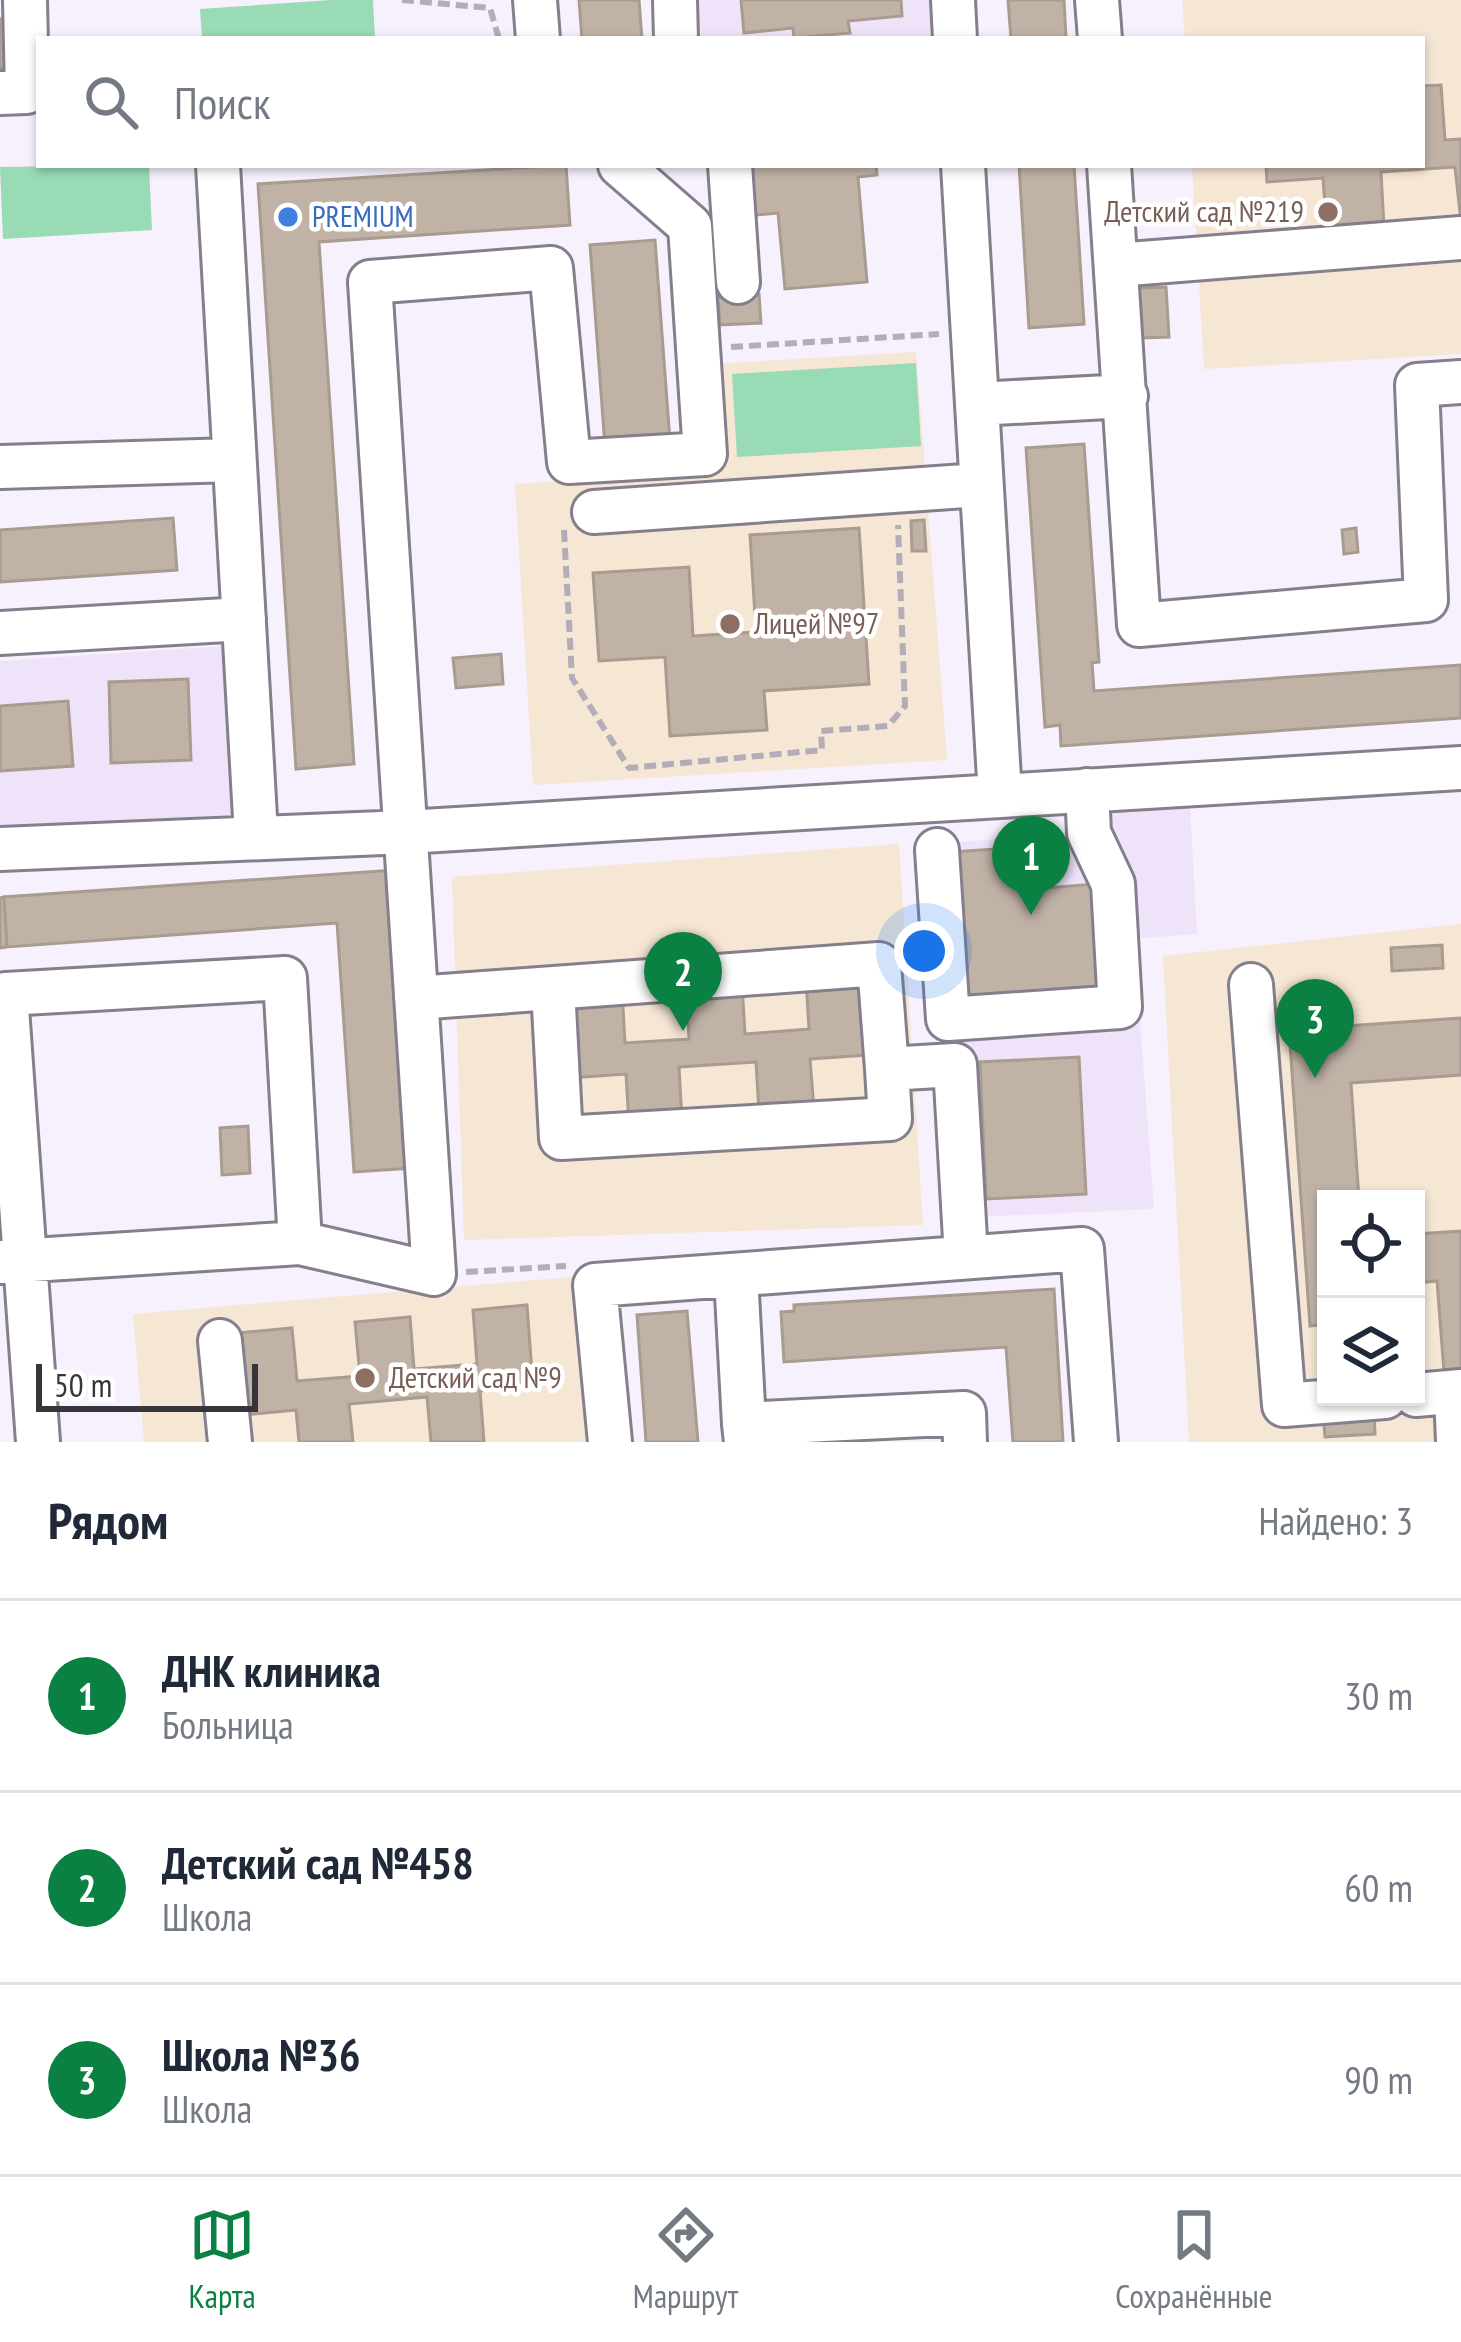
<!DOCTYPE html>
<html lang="ru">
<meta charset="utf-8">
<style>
:root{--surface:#fff;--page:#f6f6f7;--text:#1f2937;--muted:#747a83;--line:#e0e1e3;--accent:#0b8043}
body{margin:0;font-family:"PT Sans Narrow",sans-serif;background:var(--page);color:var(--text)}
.controls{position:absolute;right:36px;bottom:36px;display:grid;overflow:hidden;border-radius:0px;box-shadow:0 3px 9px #0004}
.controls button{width:108px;height:108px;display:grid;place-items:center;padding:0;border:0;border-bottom:3px solid var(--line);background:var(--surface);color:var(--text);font:60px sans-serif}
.scale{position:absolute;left:36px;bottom:30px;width:222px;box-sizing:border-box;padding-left:12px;border:6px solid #37343a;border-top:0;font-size:33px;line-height:42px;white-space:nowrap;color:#37343a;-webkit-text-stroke:9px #fff;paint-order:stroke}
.you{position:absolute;left:924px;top:951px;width:42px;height:42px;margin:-30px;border:9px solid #fff;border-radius:50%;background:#1a73e8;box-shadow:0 0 0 18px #1a73e833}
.badge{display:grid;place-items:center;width:78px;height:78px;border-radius:50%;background:var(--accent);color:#fff;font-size:39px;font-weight:700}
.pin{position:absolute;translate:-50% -99px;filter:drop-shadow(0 3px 6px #0008)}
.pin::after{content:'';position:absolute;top:63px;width:42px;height:36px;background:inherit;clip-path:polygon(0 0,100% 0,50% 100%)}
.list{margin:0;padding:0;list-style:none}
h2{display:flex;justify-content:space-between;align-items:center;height:156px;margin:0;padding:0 48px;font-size:51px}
h2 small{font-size:39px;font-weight:400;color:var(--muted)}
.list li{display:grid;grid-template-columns:78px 1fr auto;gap:36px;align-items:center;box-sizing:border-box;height:192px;padding:0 48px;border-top:3px solid var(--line)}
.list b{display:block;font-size:45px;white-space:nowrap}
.list p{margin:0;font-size:39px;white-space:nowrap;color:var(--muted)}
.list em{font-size:39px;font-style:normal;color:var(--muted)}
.icon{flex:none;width:66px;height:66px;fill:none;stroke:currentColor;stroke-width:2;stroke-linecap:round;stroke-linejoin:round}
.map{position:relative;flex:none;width:1461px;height:1442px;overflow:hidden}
.search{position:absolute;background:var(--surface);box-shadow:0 3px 9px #0004;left:36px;right:36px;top:36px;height:132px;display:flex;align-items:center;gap:30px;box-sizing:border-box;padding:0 42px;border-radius:0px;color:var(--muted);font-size:45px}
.sheet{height:732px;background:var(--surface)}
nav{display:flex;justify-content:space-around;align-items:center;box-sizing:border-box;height:168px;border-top:3px solid var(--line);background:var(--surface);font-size:33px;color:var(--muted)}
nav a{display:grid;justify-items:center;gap:6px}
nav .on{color:var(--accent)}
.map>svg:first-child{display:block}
</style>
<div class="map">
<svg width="1461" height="1442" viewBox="0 0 1461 1442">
<rect width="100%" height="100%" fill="#f7f0fd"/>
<path fill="#efe3fa" d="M684 0H932L934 39H687Z
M225 646 237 814 0 830V661Z
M1190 806 1197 934 1134 939 1154 1209 974 1217 941 1047 926 844 1101 832V812Z"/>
<path fill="#f6e6d4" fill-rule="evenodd" d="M1182 0H1461V354L1204 369 1192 165H1422V39H1185Z
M916 352 947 760 533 785 515 484 719 471 713 364Z
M899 844 923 1225 464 1240 452 877Z
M1461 924V1442H1189L1163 956ZM1326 1199H1416V1397H1326Z
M583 1276 597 1442H144L133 1314Z"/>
<path fill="#98dbb5" d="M331 0H373L375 39H202L200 9Z
M149 165 152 230 3 239 0 167Z
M916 363 921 446 737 457 732 374Z"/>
<path fill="#c1b2a6" stroke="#a99b90" stroke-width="3" d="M579 0H639L642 39H582Z
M741 0H901L902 16 848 21 850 33 794 38 793 28 744 33Z
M1008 0H1064L1066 39H1011Z
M0 19H6L9 68H0Z
M1441 85 1445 140 1461 139V222L1455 167 1381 172 1384 228 1327 232 1323 178 1267 182 1266 165H1422V86Z
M566 165 570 225 319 242 354 764 296 769 258 184Z
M751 165H876L877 175 858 177 867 282 785 289 778 213 755 215Z
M1019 165H1074L1084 324 1029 328Z
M655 240 670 441 605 446 590 245Z
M1166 287 1169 337 1142 338 1139 288Z
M759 294 761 323 720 325 718 297Z
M1084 444 1099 662 1092 663 1094 691 1461 665V718L1061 746 1060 725 1045 727 1026 448Z
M173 518 177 570 0 582V530Z
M924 520 926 551H912L911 521Z
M859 528 869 684 764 691 767 730 670 736 665 657 599 661 593 573 689 567 693 636 756 632 750 535Z
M1356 528 1358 552 1344 554 1342 530Z
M501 654 503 684 456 688 453 658Z
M188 679 191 760 111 763 109 682Z
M68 701 73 766 0 771V706Z
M995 849 1023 890 1094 884 1101 988 963 998 953 852Z
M394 870 413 1168 354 1172 337 923 7 947 4 897Z
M4 897 7 947 0 948V898Z
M1442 945 1443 968 1392 971 1391 948Z
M862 976 867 1055 810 1059 814 1109 759 1112 756 1062 679 1067 682 1120 629 1124 626 1074 571 1078 566 994 622 990 625 1043 689 1039 686 987 742 984 745 1034 809 1029 806 980Z
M1461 1018V1075L1351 1083 1359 1199H1326V1324L1310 1326 1289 1030Z
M1079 1057 1086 1194 986 1199 980 1062Z
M248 1126 250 1173 222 1175 220 1128Z
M1461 1231V1371L1444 1372 1437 1281 1416 1283V1234Z
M1054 1289 1063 1442H1013L1006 1347 784 1362 781 1312 794 1311V1305Z
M527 1305 533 1386 480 1391 484 1442H431L427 1397 349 1404 353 1442H299L296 1410 243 1415 236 1333 292 1328 297 1381 360 1376 355 1322 410 1317 414 1369 477 1364 473 1310Z
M687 1311 698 1442H646L637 1315Z
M1374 1410 1375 1434 1325 1437 1323 1413Z"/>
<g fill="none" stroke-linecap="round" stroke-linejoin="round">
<g stroke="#857e8c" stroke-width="48">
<path id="minor" d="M535 0 538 39
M675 0 676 39
M953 0 955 39
M1097 0 1100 39
M0 93 27 92 25 0
M218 165 256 835
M730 165 738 282
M963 165 1000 796
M1109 165 1139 625 1426 600 1417 385 1461 382
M1116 265 1461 238
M977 404 1126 396
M0 467 233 460
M594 512 979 485
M0 633 244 619
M0 849 406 832 1461 768
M937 850 948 1019 1120 1007 1113 884 1089 833 1087 790
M1251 985 1284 1405 1385 1397
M553 988 561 1138 890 1119 887 1069 955 1065 966 1257
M416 998 879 964 887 1069
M0 1262 300 1243 434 1274 370 282 551 268 569 462 705 454 690 226 620 165
M736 1276 744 1424
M220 1341 230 1442
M1456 1392 1458 1442
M1416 1395 1461 1391
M38 1442 6 994 285 978 300 1243
M610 1442 595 1285 1082 1249 1096 1442
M746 1442 744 1424 964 1413 965 1442"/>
</g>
<path stroke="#b3adb7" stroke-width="6" stroke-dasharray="12 6" stroke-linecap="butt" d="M402 0 490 8 499 39
M731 347 939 334
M564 530 572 678 629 768 822 750 821 731 888 726 905 706 898 525
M466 1272 566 1266"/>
<use href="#minor" stroke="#fff" stroke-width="42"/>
</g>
<g fill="#8d6e63" stroke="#fff" stroke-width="4.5">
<circle cx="1328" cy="212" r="12"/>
<circle cx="730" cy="624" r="12"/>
<circle cx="365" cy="1378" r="12"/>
</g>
<circle fill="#3f7fe0" stroke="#fff" stroke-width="4.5" cx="288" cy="217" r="12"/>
<g text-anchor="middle" stroke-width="9" stroke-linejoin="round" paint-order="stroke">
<g font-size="30" fill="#785e54" stroke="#fff" text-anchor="start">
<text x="1304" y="222" text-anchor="end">Детский сад №219</text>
<text x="754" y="634">Лицей №97</text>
<text x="389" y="1388">Детский сад №9</text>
</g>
<g font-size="30" fill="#366cbe" stroke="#fff" text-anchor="start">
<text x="312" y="227">PREMIUM</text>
</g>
</g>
</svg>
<div class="controls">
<button><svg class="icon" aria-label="locate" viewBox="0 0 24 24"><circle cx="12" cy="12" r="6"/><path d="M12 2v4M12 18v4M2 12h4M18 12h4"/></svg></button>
<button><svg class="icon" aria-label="layers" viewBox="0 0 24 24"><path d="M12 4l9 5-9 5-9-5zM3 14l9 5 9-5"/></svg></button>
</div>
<div class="scale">50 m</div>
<div class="you"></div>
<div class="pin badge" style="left:1031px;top:915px">1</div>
<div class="pin badge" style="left:683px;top:1031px">2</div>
<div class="pin badge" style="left:1315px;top:1078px">3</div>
<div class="search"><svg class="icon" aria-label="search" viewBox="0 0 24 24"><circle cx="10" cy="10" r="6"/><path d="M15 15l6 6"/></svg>Поиск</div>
</div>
<section class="sheet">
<h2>Рядом<small>Найдено: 3</small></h2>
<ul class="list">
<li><span class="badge">1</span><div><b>ДНК клиника</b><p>Больница</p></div><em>30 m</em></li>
<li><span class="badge">2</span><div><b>Детский сад №458</b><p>Школа</p></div><em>60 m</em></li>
<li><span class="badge">3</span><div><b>Школа №36</b><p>Школа</p></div><em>90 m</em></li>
</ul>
</section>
<nav>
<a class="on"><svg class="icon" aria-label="map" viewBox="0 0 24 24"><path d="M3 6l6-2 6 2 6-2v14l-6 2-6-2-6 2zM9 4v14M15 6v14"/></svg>Карта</a>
<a><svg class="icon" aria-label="directions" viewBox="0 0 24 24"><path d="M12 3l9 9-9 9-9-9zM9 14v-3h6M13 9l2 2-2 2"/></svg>Маршрут</a>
<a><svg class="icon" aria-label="saved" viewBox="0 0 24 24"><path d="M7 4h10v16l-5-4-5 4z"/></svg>Сохранённые</a>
</nav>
